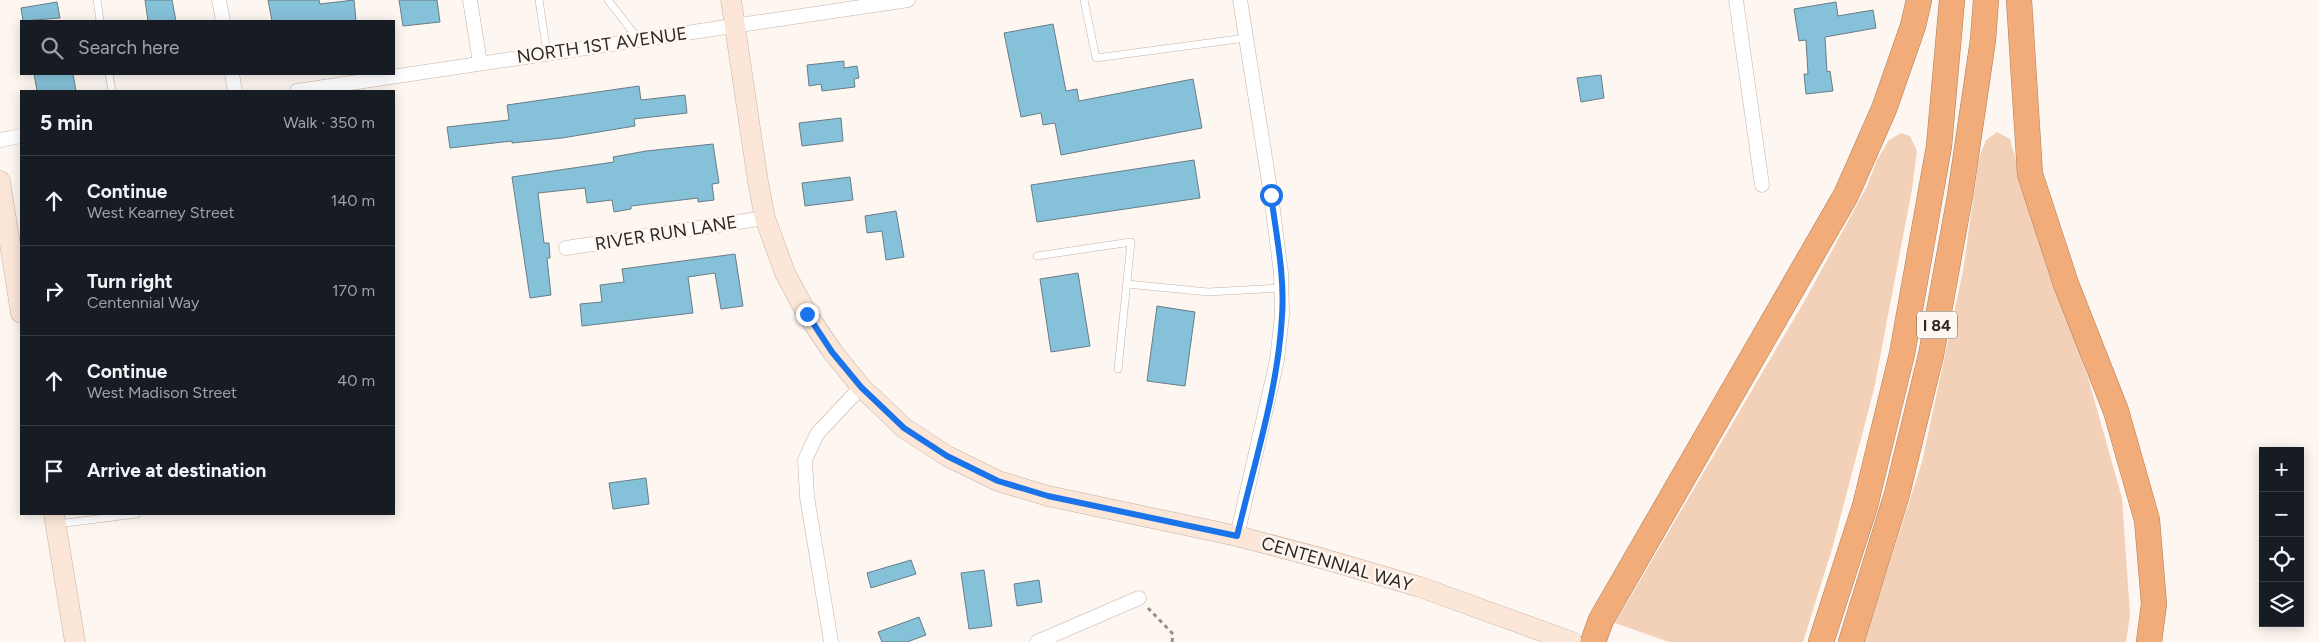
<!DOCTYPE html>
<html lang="en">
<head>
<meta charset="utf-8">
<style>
  body { margin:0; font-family:Figtree,sans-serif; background:#242831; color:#f1f3f6 }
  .controls { position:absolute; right:15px; bottom:15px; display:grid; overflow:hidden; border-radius:0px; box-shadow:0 2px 12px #0003 }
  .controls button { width:45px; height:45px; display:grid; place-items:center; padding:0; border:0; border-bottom:1px solid #363941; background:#171b24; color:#f1f3f6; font:25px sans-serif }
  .stop { position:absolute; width:15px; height:15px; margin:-11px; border:4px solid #1a73e8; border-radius:50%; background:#fff }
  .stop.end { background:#1a73e8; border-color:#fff; box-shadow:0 1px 5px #0008 }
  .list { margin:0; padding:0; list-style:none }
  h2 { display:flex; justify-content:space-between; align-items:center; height:65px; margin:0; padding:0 20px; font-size:21px }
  h2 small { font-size:16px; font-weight:400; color:#9ea1a6 }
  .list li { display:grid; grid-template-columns:32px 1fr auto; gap:15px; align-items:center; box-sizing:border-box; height:90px; padding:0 20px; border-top:1px solid #363941 }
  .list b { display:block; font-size:19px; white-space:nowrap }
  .list p { margin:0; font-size:16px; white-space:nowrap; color:#9ea1a6 }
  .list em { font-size:16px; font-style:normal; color:#9ea1a6 }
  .icon { flex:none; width:28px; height:28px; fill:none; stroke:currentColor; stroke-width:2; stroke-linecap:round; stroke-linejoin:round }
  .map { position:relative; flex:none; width:2319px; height:642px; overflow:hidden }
  .search { position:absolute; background:#171b24; box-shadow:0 2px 12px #0003; left:20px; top:20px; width:375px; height:55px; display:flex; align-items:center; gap:12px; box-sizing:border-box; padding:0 18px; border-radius:0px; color:#9ea1a6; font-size:19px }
  .panel { position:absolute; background:#171b24; box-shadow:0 2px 12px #0003; left:20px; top:90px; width:375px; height:425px; border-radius:0px }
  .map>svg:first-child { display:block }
  .green { fill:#f3d0b8 }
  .building { fill:#85c1d9; stroke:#6a7d86 }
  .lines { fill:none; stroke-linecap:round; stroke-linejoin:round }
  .lane-casing { stroke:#c4b2a6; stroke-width:8 }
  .street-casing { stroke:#c4b2a6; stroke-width:15 }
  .secondary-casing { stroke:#c4b2a6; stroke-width:21 }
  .highway-casing { stroke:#ad7e5b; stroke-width:26 }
  .path { stroke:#948e89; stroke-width:3; stroke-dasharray:4 4; stroke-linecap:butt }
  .lane { stroke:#fff; stroke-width:7 }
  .street { stroke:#fff; stroke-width:14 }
  .secondary { stroke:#fbe6d7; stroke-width:20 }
  .highway { stroke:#f1ac79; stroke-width:25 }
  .route { stroke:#1a73e8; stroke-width:6 }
  .labels { text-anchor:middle; stroke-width:5; stroke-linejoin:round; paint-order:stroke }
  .shield { fill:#fdf6f1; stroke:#6c6661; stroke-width:1 }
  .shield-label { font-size:16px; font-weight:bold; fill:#2e2823 }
  .street-label { font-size:18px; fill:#2e2823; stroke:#fdf6f1 }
</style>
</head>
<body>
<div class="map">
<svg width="2319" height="642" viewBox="0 0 2319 642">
  <rect width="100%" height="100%" fill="#fdf6f1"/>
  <g class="green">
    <polygon points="1997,132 2010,139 2025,192 2089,381 2122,498 2130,615 2126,642 1864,642 1922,462 1963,271 1979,158 1986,140"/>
    <polygon points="1901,133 1910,136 1917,151 1912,189 1874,389 1832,549 1803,642 1669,642 1615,623 1808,295 1867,186 1877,160 1889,140"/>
  </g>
  <g class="building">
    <polygon points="145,0 172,0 176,21 148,21"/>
    <polygon points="268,0 319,0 320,4 354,0 356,21 272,21"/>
    <polygon points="399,0 437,0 440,22 403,26"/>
    <polygon points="57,2 60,18 23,21 21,8"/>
    <polygon points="1836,2 1838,16 1873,10 1876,28 1825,37 1827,72 1830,71 1833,91 1806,94 1804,74 1808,74 1806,40 1799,41 1794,9"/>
    <polygon points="1053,24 1066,91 1077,89 1079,101 1193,79 1202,128 1061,155 1055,123 1043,125 1041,113 1021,117 1004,33"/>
    <polygon points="844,61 844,68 857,66 859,78 854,79 855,87 822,91 821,84 809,86 807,65"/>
    <polygon points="34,74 73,74 76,91 37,91"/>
    <polygon points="1601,75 1604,98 1581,102 1577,78"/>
    <polygon points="639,86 641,100 685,95 687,113 634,119 635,126 562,138 512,143 512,141 450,148 447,127 509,120 507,105"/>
    <polygon points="841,118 843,141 802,146 799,123"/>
    <polygon points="713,144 719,183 712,184 714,200 698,202 698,198 631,206 631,209 614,212 612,200 587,203 585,188 538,193 544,243 549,243 550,258 547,258 551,295 530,298 512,177 614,162 613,157 646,151"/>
    <polygon points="1194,160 1200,198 1037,222 1031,185"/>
    <polygon points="850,177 853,200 805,206 802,183"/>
    <polygon points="896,211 904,257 886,260 882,231 867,233 865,216"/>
    <polygon points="735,254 743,306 721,309 715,273 688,277 693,313 582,326 580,304 602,302 600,285 624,282 622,269"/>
    <polygon points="1078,273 1090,346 1051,352 1040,279"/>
    <polygon points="1157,306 1195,312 1185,386 1147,381"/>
    <polygon points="646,478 649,504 613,509 609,483"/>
    <polygon points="911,560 916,574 871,588 867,573"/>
    <polygon points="984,570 992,626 969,629 961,573"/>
    <polygon points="1039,580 1042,602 1017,606 1014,584"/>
    <polygon points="919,617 926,635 907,642 882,642 878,632"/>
  </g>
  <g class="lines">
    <g class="lane-casing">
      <g id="lane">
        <polyline points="97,0 100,21"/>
        <polyline points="539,0 547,53"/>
        <polyline points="608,0 639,40"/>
        <polyline points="1084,0 1096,58 1246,38"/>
        <polyline points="109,74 112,91"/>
        <polyline points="1037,256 1131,242 1118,369"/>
        <polyline points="1127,284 1208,292 1281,288"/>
        <polyline points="58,524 136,514"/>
      </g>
    </g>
    <g class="street-casing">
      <g id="street">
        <polyline points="219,0 223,21"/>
        <polyline points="470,0 480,63"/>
        <polyline points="1736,0 1762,185"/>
        <polyline points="232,74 235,91"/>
        <polyline points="297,91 908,0"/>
        <polyline points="0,140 21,136"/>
        <polyline points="566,248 765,218"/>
        <polyline points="1237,536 1277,360 1282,315 1281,273 1271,195 1240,0"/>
        <polyline points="831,642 807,497 805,460 817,434 861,387"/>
        <polyline points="1037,642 1139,598"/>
      </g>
    </g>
    <g class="secondary-casing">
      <g id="secondary">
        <polyline points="731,0 758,182 765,218 785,273 807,314 832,351 861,387 904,428 947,456 998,481 1048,496 1237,536 1324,559 1420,587 1572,642"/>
        <polyline points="0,181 21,313"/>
        <polyline points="54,514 75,642"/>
      </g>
    </g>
    <g class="highway-casing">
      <g id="highway">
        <polyline points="2019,0 2030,174 2066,284 2116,411 2147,520 2154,604 2149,642"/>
        <polyline points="1593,642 1601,620 1846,195 1884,109 1913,26 1919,0"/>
        <polyline points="1821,642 1865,506 1902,354 1939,146 1952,0"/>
        <polyline points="1851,642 1897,494 1931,355 1960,196 1983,40 1986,0"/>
      </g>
    </g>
    <polyline class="path" points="1148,608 1173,634 1172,642"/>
    <use href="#lane" class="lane"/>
    <use href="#street" class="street"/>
    <use href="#secondary" class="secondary"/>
    <use href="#highway" class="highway"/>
  </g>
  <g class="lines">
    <path class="route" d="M807,314L832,352L861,387L904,428L947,456L998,481L1048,496L1237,536C1254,464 1278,390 1282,316C1285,276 1276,234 1271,195"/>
  </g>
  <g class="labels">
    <rect class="shield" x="1917" y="311.5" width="40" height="27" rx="4"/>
    <g class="shield-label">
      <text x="1937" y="331">I 84</text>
    </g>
    <g class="street-label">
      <text transform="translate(602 45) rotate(-8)" y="6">NORTH 1ST AVENUE</text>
      <text transform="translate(666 233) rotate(-9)" y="6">RIVER RUN LANE</text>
      <text transform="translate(1337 564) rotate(16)" y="6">CENTENNIAL WAY</text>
    </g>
  </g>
</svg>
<div class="controls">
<button>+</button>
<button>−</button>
<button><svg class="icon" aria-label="locate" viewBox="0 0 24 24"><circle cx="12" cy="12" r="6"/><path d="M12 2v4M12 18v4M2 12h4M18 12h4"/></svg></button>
<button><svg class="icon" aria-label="layers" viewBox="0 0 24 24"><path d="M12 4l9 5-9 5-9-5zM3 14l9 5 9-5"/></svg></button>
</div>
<div class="stop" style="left:1271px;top:195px"></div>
<div class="stop end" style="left:807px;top:314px"></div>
<div class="search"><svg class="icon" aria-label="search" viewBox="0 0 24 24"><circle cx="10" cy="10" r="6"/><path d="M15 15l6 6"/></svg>Search here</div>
<section class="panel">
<h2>5 min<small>Walk · 350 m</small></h2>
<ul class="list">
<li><svg class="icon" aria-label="ahead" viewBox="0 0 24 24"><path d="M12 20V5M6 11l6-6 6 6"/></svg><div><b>Continue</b><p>West Kearney Street</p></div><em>140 m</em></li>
<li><svg class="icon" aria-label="right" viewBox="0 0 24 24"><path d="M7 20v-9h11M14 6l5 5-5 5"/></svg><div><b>Turn right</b><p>Centennial Way</p></div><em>170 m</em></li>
<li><svg class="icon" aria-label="ahead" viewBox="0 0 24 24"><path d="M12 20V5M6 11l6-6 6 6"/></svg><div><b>Continue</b><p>West Madison Street</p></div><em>40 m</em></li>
<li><svg class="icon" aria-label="arrive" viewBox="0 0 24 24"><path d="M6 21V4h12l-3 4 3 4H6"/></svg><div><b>Arrive at destination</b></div></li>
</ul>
</section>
</div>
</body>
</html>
